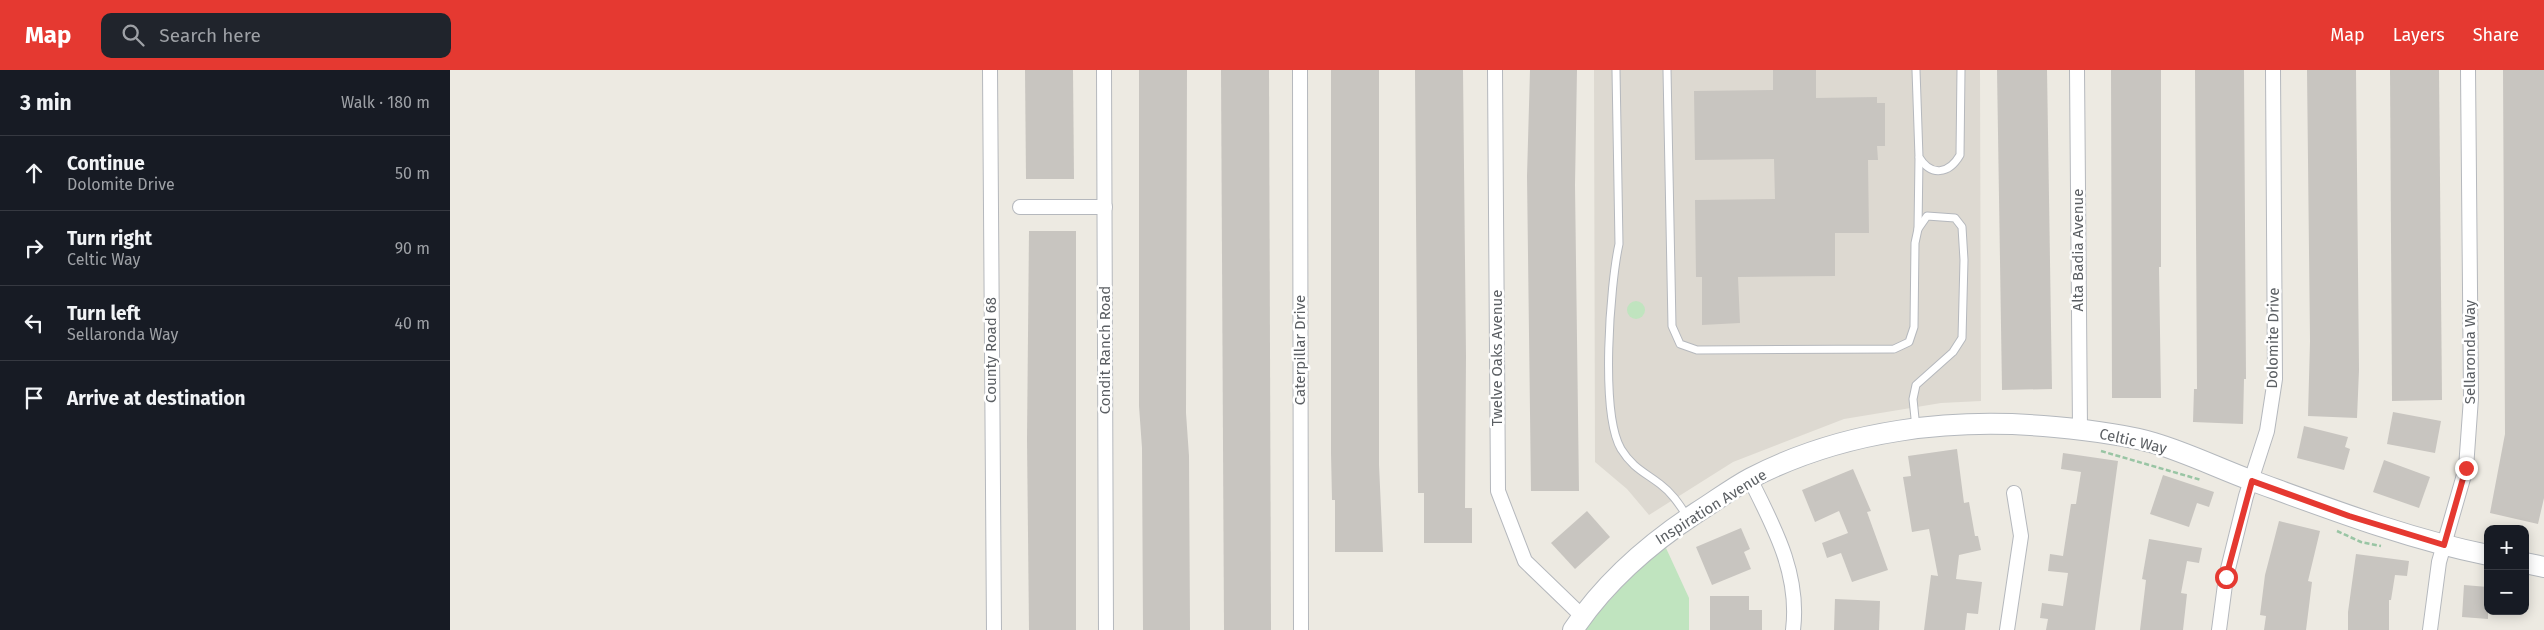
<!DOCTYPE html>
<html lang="en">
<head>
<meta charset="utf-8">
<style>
  body { margin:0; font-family:"Fira Sans",sans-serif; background:#20242c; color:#f1f3f6 }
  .controls { position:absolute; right:15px; bottom:15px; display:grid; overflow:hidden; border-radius:10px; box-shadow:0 2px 12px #0003 }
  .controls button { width:45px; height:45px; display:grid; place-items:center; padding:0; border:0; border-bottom:1px solid #363941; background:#171b24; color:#f1f3f6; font:25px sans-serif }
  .stop { position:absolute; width:15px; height:15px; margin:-11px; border:4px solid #e53931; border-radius:50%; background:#fff }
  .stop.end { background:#e53931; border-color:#fff; box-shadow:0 1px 5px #0008 }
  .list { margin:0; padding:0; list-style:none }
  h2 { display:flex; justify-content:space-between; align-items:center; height:65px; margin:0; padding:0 20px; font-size:21px }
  h2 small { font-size:16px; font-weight:400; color:#9ea1a6 }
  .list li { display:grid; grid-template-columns:32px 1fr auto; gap:15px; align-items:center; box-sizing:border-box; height:75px; padding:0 20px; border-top:1px solid #363941 }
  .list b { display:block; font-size:19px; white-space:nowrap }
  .list p { margin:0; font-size:16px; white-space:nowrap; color:#9ea1a6 }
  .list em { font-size:16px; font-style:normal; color:#9ea1a6 }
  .icon { flex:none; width:28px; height:28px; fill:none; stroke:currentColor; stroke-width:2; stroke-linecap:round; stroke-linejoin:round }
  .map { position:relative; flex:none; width:2094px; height:560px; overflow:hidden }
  header { display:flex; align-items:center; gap:30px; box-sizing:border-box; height:70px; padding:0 25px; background:#e53931; color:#fff }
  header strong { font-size:24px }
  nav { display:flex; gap:28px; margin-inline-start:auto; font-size:18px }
  .search { width:350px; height:45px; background:#20242c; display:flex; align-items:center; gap:12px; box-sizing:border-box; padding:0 18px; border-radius:10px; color:#9ea1a6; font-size:19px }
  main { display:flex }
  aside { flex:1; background:#171b24 }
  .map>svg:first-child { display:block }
  .education { fill:#ddd9d1 }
  .green { fill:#c0e4bf }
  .building { fill:#c8c5c0 }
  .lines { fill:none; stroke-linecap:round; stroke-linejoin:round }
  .lane-casing { stroke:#b5b8bd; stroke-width:9 }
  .street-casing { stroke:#b5b8bd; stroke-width:16 }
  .secondary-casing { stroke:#b4b8bd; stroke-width:22 }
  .path { stroke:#99c5a4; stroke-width:2.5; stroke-dasharray:5 2.5; stroke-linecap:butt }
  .lane { stroke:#fff; stroke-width:7 }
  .street { stroke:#fff; stroke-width:14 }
  .secondary { stroke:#fff; stroke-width:20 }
  .route { stroke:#e53931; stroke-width:6 }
  .labels { text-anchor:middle; stroke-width:5; stroke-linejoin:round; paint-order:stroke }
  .street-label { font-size:15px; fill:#5b5f63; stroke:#fff }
</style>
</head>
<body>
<header>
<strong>Map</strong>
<div class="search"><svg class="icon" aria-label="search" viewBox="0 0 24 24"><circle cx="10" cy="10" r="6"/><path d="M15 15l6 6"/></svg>Search here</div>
<nav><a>Map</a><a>Layers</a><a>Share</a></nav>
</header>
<main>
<aside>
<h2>3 min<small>Walk · 180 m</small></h2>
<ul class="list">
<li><svg class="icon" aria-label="ahead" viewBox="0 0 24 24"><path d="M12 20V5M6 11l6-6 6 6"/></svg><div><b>Continue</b><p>Dolomite Drive</p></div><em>50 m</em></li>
<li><svg class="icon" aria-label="right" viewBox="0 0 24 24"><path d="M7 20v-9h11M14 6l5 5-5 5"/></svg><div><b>Turn right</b><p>Celtic Way</p></div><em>90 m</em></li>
<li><svg class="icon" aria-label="left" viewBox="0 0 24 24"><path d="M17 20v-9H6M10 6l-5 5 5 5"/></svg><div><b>Turn left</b><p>Sellaronda Way</p></div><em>40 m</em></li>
<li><svg class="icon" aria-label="arrive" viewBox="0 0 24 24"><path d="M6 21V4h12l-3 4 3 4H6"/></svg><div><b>Arrive at destination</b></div></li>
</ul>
</aside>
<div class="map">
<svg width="2094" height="560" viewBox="0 0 2094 560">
  <rect width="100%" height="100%" fill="#edeae2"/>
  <polygon class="education" points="1144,0 1530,0 1531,331 1491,333 1394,349 1283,392 1199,445 1177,419 1145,392"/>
  <g class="green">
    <circle cx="1186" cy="240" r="9"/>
    <polygon points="1216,478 1239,528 1239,560 1133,560 1198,488"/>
  </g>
  <g class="building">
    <polygon points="575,0 623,0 624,109 576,109"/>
    <polygon points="689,0 737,0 736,343 739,386 740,560 693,560 692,378 689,336"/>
    <polygon points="771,0 819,0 821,560 774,560"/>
    <polygon points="881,0 929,0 929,395 933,482 885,482 885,430 882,430 881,383"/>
    <polygon points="965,0 1013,0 1016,286 1015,438 1022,438 1022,473 974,473 974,423 968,423"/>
    <polygon points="1080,0 1127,0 1125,115 1129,421 1081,421 1077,106"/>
    <polygon points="1323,0 1366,0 1366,28 1427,27 1427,33 1435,33 1435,76 1427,76 1428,90 1418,90 1419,163 1385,163 1385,206 1288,207 1290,253 1252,255 1252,207 1246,207 1245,130 1325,129 1324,89 1245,90 1244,21 1323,20"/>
    <polygon points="1547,0 1597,0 1602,319 1552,320"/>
    <polygon points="1661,0 1711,0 1711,197 1709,197 1711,328 1662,328"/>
    <polygon points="1745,0 1794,0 1796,309 1794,309 1793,354 1743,352 1744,319 1747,319"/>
    <polygon points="1857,0 1906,0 1909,300 1907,348 1858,346 1860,271"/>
    <polygon points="1940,0 1989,0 1992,330 1942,331"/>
    <polygon points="2053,0 2094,0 2094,428 2088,454 2040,443 2055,364"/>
    <polygon points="579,161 626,161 626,560 579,560 577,369"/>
    <polygon points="1943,342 1991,351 1985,383 1937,374"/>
    <polygon points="1854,356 1898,367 1895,377 1900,379 1894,400 1847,388"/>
    <polygon points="1507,379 1514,433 1519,432 1525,466 1528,466 1531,480 1509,485 1506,509 1532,512 1528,544 1517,543 1515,560 1474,560 1481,505 1488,506 1479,459 1462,462 1453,407 1461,406 1458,386"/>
    <polygon points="1613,383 1668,391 1645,560 1596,560 1598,549 1590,548 1592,533 1613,536 1618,503 1598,501 1600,484 1613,486 1621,434 1626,434 1631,402 1611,399"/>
    <polygon points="1934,390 1980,407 1969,438 1923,422"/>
    <polygon points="1403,399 1421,441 1417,442 1438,500 1402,512 1391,483 1377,488 1372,473 1398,463 1389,441 1365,452 1352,420"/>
    <polygon points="1713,405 1764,422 1759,437 1747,433 1739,457 1700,444"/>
    <polygon points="1137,441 1160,467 1125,499 1101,473"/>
    <polygon points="1829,451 1870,461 1858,511 1862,512 1856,560 1814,560 1816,546 1810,545 1815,505"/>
    <polygon points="1291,458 1300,479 1294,482 1301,499 1262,515 1246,477"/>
    <polygon points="1699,469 1752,478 1749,493 1737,491 1731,523 1737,524 1733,560 1690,560 1696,510 1692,509"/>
    <polygon points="1906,484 1959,491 1957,506 1945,505 1941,530 1939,530 1939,560 1898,560 1898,542"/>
    <polygon points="2014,515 2038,517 2038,549 2012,547"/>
    <polygon points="1260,526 1299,526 1299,540 1312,540 1312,560 1260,560"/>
    <polygon points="1385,529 1430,531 1429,560 1384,560"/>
  </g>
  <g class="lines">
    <g class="lane-casing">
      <g id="lane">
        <path d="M1166,0L1169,174C1160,215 1150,343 1171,379C1182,397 1194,402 1210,414C1222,423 1229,434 1237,446"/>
        <polyline points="1217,0 1222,256 1230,274 1247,280 1444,279 1459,272 1464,257 1465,173 1468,159 1477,146 1505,148 1512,157 1514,190 1512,268 1503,282 1466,315 1463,329 1466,358"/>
        <path d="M1466,0L1469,87C1481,107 1499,104 1510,85L1511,0"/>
        <polyline points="1468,159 1469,88"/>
      </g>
    </g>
    <g class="street-casing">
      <g id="street">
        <polyline points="540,0 544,560"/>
        <polyline points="654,0 656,560"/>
        <polyline points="850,0 851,560"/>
        <polyline points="1045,0 1048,421 1075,491 1132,546"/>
        <polyline points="1627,0 1630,359"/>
        <polyline points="570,137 655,137"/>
        <path d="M1300,409C1324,457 1350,504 1343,560"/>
        <polyline points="1557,560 1571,466 1564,423"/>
        <polyline points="1769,560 1776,507 1796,426 1817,361 1825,309 1823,0"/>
        <polyline points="1980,560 1989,492 2016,398 2021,328 2018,0"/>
      </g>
    </g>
    <g class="secondary-casing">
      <g id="secondary">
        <polyline points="2075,493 2094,497"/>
        <path d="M1123,560C1155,512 1199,474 1246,443C1264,432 1282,418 1301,408C1394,360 1502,347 1605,357C1637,360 1673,364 1704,373C1738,383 1770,399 1803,411C1880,439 1958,469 2038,485"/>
      </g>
    </g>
    <g class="path">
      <polyline points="1651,381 1751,410"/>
      <polyline points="1887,461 1911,472 1931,476"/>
    </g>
    <use href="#lane" class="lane"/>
    <use href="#street" class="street"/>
    <use href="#secondary" class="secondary"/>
  </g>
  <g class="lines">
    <polyline class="route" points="1776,507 1802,411 1899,446 1994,475 2016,398"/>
  </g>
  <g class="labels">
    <g class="street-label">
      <text transform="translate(1628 180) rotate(-90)" y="5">Alta Badia Avenue</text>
      <text transform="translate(1823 268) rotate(-89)" y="5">Dolomite Drive</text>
      <text transform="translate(541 280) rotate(-90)" y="5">County Road 68</text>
      <text transform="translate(655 280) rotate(-90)" y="5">Condit Ranch Road</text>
      <text transform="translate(850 280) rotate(-90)" y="5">Caterpillar Drive</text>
      <text transform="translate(2020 282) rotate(-90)" y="5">Sellaronda Way</text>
      <text transform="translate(1047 288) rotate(-90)" y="5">Twelve Oaks Avenue</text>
      <text transform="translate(1683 371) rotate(13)" y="5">Celtic Way</text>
      <text transform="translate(1261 437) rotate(-32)" y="5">Inspiration Avenue</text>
    </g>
  </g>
</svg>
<div class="controls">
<button>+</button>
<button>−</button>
</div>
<div class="stop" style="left:1776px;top:507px"></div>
<div class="stop end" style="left:2016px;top:398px"></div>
</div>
</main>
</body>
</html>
